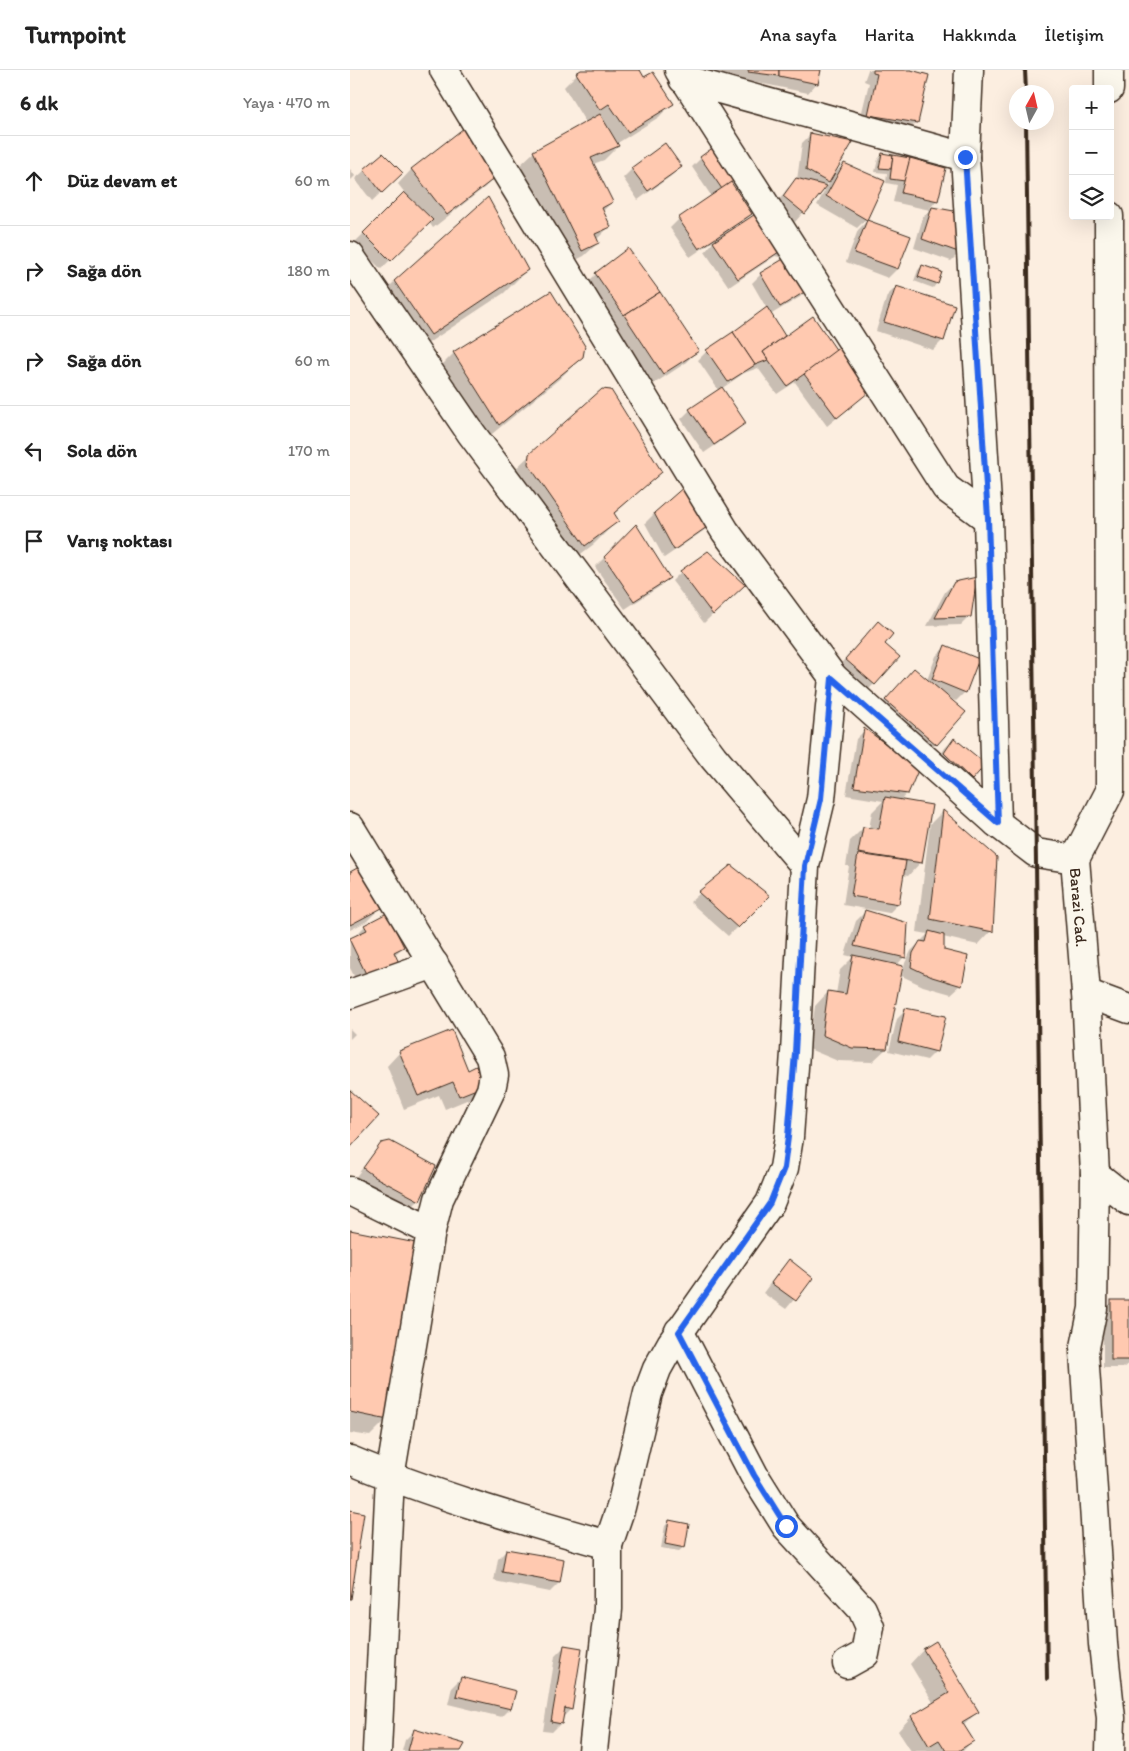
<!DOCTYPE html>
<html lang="tr">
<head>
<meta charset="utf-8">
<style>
  body { margin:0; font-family:Itim,sans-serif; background:#f2f2f2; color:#222 }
  .controls { position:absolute; right:15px; top:15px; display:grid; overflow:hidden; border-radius:5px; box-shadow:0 5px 20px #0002 }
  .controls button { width:45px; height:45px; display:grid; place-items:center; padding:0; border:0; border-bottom:1px solid #e0e0e0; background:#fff; color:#222; font:25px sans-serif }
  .compass { position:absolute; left:659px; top:15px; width:45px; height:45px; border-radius:50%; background:#fff; box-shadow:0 5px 20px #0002; rotate:8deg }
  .stop { position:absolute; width:15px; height:15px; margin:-11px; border:4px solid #2563eb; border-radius:50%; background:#fff }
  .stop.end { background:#2563eb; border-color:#fff; box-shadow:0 1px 5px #0008 }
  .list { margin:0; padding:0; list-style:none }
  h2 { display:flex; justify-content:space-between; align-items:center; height:65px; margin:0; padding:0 20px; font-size:21px }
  h2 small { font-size:16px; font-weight:400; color:#767676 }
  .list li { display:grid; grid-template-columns:32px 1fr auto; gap:15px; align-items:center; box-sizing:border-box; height:90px; padding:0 20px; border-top:1px solid #e0e0e0 }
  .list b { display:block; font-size:19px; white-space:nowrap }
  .list em { font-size:16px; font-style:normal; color:#767676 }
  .icon { flex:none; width:28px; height:28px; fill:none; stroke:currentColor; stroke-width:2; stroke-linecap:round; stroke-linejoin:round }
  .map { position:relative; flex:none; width:779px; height:1681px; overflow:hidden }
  header { display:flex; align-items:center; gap:30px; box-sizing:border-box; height:70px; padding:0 25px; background:#fff; border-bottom:1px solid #e0e0e0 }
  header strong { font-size:24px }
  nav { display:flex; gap:28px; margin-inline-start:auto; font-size:18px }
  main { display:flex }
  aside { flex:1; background:#fff }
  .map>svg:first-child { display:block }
  .shadow { fill:#0003 }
  .building { fill:#ffc9b0; stroke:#3b2a1e }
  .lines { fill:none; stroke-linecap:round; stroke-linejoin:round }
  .minor-casing { stroke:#3b2a1e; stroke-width:31 }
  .minor { stroke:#fbf7ec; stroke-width:28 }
  .rail { stroke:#3b2a1e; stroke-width:4 }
  .route { stroke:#2563eb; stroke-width:6 }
  .labels { text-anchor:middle; stroke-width:4.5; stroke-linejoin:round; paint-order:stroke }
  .street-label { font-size:16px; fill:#3b2a1e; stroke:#fbf7ec }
</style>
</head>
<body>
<header>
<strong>Turnpoint</strong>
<nav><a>Ana sayfa</a><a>Harita</a><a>Hakkında</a><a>İletişim</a></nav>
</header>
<main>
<aside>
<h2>6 dk<small>Yaya · 470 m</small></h2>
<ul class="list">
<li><svg class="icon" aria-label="ahead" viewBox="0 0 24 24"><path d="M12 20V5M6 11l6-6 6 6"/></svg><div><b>Düz devam et</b></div><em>60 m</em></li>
<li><svg class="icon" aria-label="right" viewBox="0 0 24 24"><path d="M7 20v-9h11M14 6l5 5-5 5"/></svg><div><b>Sağa dön</b></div><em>180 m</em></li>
<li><svg class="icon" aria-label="right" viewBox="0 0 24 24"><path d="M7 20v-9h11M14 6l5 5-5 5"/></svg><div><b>Sağa dön</b></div><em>60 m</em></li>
<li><svg class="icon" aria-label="left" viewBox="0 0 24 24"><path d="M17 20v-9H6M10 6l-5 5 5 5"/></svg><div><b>Sola dön</b></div><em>170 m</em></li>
<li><svg class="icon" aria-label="arrive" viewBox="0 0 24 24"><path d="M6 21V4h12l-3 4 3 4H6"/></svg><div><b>Varış noktası</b></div></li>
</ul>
</aside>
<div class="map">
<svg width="779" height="1681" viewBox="0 0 779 1681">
  <rect width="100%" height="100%" fill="#fceee0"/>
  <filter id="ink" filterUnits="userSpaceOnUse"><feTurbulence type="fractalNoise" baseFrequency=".02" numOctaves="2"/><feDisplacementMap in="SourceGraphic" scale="10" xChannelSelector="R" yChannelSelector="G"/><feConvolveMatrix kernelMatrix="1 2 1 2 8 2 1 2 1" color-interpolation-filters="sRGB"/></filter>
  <g filter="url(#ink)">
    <g class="shadow">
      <polygon points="231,0 289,0 293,8 322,33 309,47 266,74 268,76 254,90 243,94 262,132 252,142 259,157 246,170 248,173 234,186 218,194 170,95 184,82 236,53 214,17"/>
      <polygon points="343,0 470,0 467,13 458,23 419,15 346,3"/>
      <polygon points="518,0 557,0 567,52 557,61 509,54 519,13 514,11"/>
      <polygon points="114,60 148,104 135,117 83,158 79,152 31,199 4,173 55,123 48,114 61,100"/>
      <polygon points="461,64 484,104 494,94 516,149 507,158 467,135 480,111 445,152 425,136 437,119 447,110 452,73"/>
      <polygon points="315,75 330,97 321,106 288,130 273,108 282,99"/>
      <polygon points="368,76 388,106 381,114 401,144 391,154 437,178 429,187 425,186 379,217 355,182 365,170 340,187 320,158 329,149 362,127 342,97 351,88"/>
      <polygon points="33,84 42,112 22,131 5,109"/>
      <polygon points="532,85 560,89 587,130 580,138 614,144 610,182 601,191 564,178 573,147 580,140 543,132 547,115 536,113 537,103 525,102 528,89"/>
      <polygon points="0,99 5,106 0,111"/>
      <polygon points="137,129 177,200 154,223 57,287 21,235 44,212"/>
      <polygon points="517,151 559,167 547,199 538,208 496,192 508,160"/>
      <polygon points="440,186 459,218 450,227 420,245 435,268 487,283 523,318 477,356 445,312 427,324 408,298 394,303 371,319 394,353 385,362 354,383 331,349 340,340 369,321 348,290 357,281 417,239 402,213 411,204"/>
      <polygon points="572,196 587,213 583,218 564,211 568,200"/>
      <polygon points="246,204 347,281 334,294 299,317 262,260 266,255 237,213"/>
      <polygon points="546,217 604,236 592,271 583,280 526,261 537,226"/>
      <polygon points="104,283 232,287 208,310 126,377 81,306"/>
      <polygon points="180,385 310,402 263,445 267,451 244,474 212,498 156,408"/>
      <polygon points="305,443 365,450 356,459 314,488 295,453"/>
      <polygon points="286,456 318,508 309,517 275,539 245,497"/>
      <polygon points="358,482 393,515 354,553 322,511 331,502"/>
      <polygon points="604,513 620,546 611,555 577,556 595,522"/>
      <polygon points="519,561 533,574 524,614 515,623 487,598"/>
      <polygon points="595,577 615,622 606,631 598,628 614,642 573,688 522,644 564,599 577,610 586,586"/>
      <polygon points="515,660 557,723 550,731 571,792 558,806 553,805 548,834 539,843 493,835 499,796 496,796 500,771 513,758 519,759 522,742 533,731 496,725 506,669"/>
      <polygon points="604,669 634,694 612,719 586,692 595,678"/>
      <polygon points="593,741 641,861 628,875 593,867 592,881 611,915 601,924 573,916 552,906 555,893 561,881 578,864 567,862 580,754"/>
      <polygon points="381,796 418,826 378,866 340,832"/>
      <polygon points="0,804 30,838 17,851 0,860"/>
      <polygon points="515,842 554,887 546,896 536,979 522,992 488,991 459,979 465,936 478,922 486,924 490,900 503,887 495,885 506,851"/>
      <polygon points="15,856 53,877 10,918 0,898 0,870 7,866 6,865"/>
      <polygon points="556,940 586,981 577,990 539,981 547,949"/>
      <polygon points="0,959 5,964 0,969"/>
      <polygon points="50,982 118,1001 133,1016 119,1029 95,1039 89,1025 54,1039 37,996"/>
      <polygon points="32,1074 69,1130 60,1139 16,1116 5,1108 23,1084"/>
      <polygon points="0,1162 37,1349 20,1366 0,1363"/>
      <polygon points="439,1191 462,1208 436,1239 413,1223 430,1200"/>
      <polygon points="762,1232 779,1232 779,1293 773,1298 753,1298 753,1241"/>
      <polygon points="319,1452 334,1477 329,1481 311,1478 315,1456"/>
      <polygon points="157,1480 209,1513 200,1522 144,1511 148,1489"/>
      <polygon points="585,1573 627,1642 613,1656 622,1671 613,1681 561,1681 548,1661 561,1647 584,1634 560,1594 573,1580"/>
      <polygon points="214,1577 221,1639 212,1648 211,1653 202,1662 193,1661 205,1586"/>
      <polygon points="111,1608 160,1638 151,1647 98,1634 102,1617"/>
      <polygon points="64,1661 110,1681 52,1681 55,1670"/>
    </g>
    <g class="building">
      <polygon points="231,0 290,0 294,7 303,2 324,34 278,62 259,34 250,40 226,3"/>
      <polygon points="398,0 429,0 429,6 398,2"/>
      <polygon points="429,0 471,0 468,14 429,6"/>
      <polygon points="523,0 561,0 579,5 568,53 518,45 527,4 523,3"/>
      <polygon points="250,44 269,76 241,88 263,132 252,138 261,157 245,164 249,173 232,181 183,81"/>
      <polygon points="114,58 150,104 97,145 61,99"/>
      <polygon points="460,63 503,72 479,113 456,100"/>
      <polygon points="315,73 332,97 298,121 281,98"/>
      <polygon points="368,74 390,106 372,119 350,87"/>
      <polygon points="33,83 53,103 32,123 14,99"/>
      <polygon points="532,83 543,85 541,99 529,98"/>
      <polygon points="543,85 560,88 555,111 540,109"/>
      <polygon points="560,88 596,98 588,131 551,123"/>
      <polygon points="494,93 535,111 517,150 476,126"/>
      <polygon points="446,108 477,116 455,144 433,126"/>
      <polygon points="381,112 402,144 349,179 328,148"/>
      <polygon points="54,122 83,150 41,191 13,163"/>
      <polygon points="138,127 178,200 81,265 44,211"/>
      <polygon points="582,137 615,143 611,183 572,169"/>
      <polygon points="413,139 435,178 388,209 363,172"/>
      <polygon points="517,150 561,166 548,199 504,183"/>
      <polygon points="278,178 310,222 274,245 245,203"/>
      <polygon points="440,185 461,218 430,237 410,203"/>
      <polygon points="572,195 592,202 588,214 568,207"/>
      <polygon points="546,216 605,235 594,271 534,252"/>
      <polygon points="201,221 235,276 233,287 149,355 103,282"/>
      <polygon points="310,222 349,281 313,304 274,245"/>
      <polygon points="417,237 435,266 413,282 418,290 405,295 383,262"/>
      <polygon points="463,246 487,281 437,316 413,282"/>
      <polygon points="383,262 405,295 378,312 356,280"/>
      <polygon points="494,274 524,318 487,348 454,304"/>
      <polygon points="372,317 396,353 364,375 339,339"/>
      <polygon points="252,319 261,320 312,402 264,443 269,451 235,476 178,394 179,384"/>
      <polygon points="343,409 367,450 324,480 304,443"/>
      <polygon points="286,454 320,508 284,531 254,487"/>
      <polygon points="358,481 395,515 363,545 330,501"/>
      <polygon points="627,507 621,547 585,548 604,512"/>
      <polygon points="528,551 543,564 535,574 550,587 525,615 495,589"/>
      <polygon points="595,575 629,589 616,623 582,609"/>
      <polygon points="564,598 616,642 587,675 535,630"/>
      <polygon points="514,658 569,698 558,724 504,717"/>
      <polygon points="604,668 636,694 622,710 594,683"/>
      <polygon points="535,727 582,735 572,793 508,783 513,757 529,759"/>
      <polygon points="593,740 647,787 643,862 580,849"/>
      <polygon points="508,784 556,791 549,834 501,826"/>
      <polygon points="381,795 420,826 388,858 348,822"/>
      <polygon points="9,797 32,838 0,855 0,802"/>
      <polygon points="515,840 558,853 556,888 504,876"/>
      <polygon points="37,843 54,877 44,882 50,895 19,910 0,871 0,868 17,860 14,855"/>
      <polygon points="579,861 594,865 594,880 618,886 612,916 582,907 561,897 563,883 570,871 576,872"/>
      <polygon points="503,885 553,896 537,979 502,978 472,965 478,921 496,924"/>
      <polygon points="555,938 596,946 587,982 548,972"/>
      <polygon points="102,960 118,1000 126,996 134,1016 109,1026 103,1012 68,1026 49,981"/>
      <polygon points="0,1020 29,1046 0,1078"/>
      <polygon points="40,1071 86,1096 70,1131 25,1107 13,1098 31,1073"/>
      <polygon points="0,1160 71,1174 38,1350 0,1342"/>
      <polygon points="439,1189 463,1208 446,1231 421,1213"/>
      <rect x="761" y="1230" width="18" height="60"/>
      <polygon points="0,1440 14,1443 1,1529 0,1529"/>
      <polygon points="319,1450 339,1454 335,1478 315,1474"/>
      <polygon points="156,1479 214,1489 210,1513 152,1502"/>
      <polygon points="586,1571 629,1642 612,1652 624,1671 608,1681 596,1681 589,1670 579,1676 561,1646 599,1623 573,1579"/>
      <polygon points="214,1575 232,1578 222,1640 215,1638 212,1654 201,1652"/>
      <polygon points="111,1607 166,1621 161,1639 106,1626"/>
      <polygon points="64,1659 115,1674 111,1681 58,1681"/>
    </g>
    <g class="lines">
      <g class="minor-casing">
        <g id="minor">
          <polyline points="94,0 375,461 483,607 647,753 686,783 725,789"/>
          <polyline points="329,0 596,418 638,449"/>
          <polyline points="619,0 615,87 638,449 647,753"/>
          <polyline points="759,0 759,19"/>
          <polyline points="333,9 615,87"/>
          <path id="s1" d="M759,146L760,721L725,789L736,923L745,1104L779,1131"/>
          <polyline points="0,186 121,363 363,687 455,796"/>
          <polyline points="0,757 140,987 144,1005 141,1020 89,1129 81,1161 40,1407 27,1681"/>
          <polyline points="736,923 779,939"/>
          <polyline points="0,924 84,894"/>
          <polyline points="745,1104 743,1238 734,1282 753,1574 761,1648 760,1681"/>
          <polyline points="0,1121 81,1161"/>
          <polyline points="329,1261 404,1405 436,1456 512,1539 520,1557 515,1584 497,1594"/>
          <path d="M0,1390C83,1425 171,1450 258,1475"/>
          <polyline points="243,1681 258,1539 258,1475 271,1437 298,1323 307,1299 321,1274 420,1133 434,1098 439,1067 445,983 455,796 471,729 483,607"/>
        </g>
      </g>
      <use href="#minor" class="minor"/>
      <g class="rail">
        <polyline points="675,0 676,22"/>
        <polyline points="676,52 697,1609"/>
      </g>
    </g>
  </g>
  <g class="lines" filter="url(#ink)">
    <polyline class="route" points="436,1456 404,1405 329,1262 420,1133 434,1098 438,1067 445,983 455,796 471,729 482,608 648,753 638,448 615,87"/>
  </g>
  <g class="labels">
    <g class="street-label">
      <text dy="6" stroke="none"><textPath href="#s1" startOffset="700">Barazi Cad.</textPath></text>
    </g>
  </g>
</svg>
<div class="controls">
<button>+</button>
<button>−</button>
<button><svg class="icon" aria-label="layers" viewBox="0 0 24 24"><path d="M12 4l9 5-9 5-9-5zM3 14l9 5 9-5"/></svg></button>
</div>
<svg class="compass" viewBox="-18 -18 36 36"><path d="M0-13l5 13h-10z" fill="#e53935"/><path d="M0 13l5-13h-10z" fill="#767676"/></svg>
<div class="stop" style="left:436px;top:1456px"></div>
<div class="stop end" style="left:615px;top:87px"></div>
</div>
</main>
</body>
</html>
